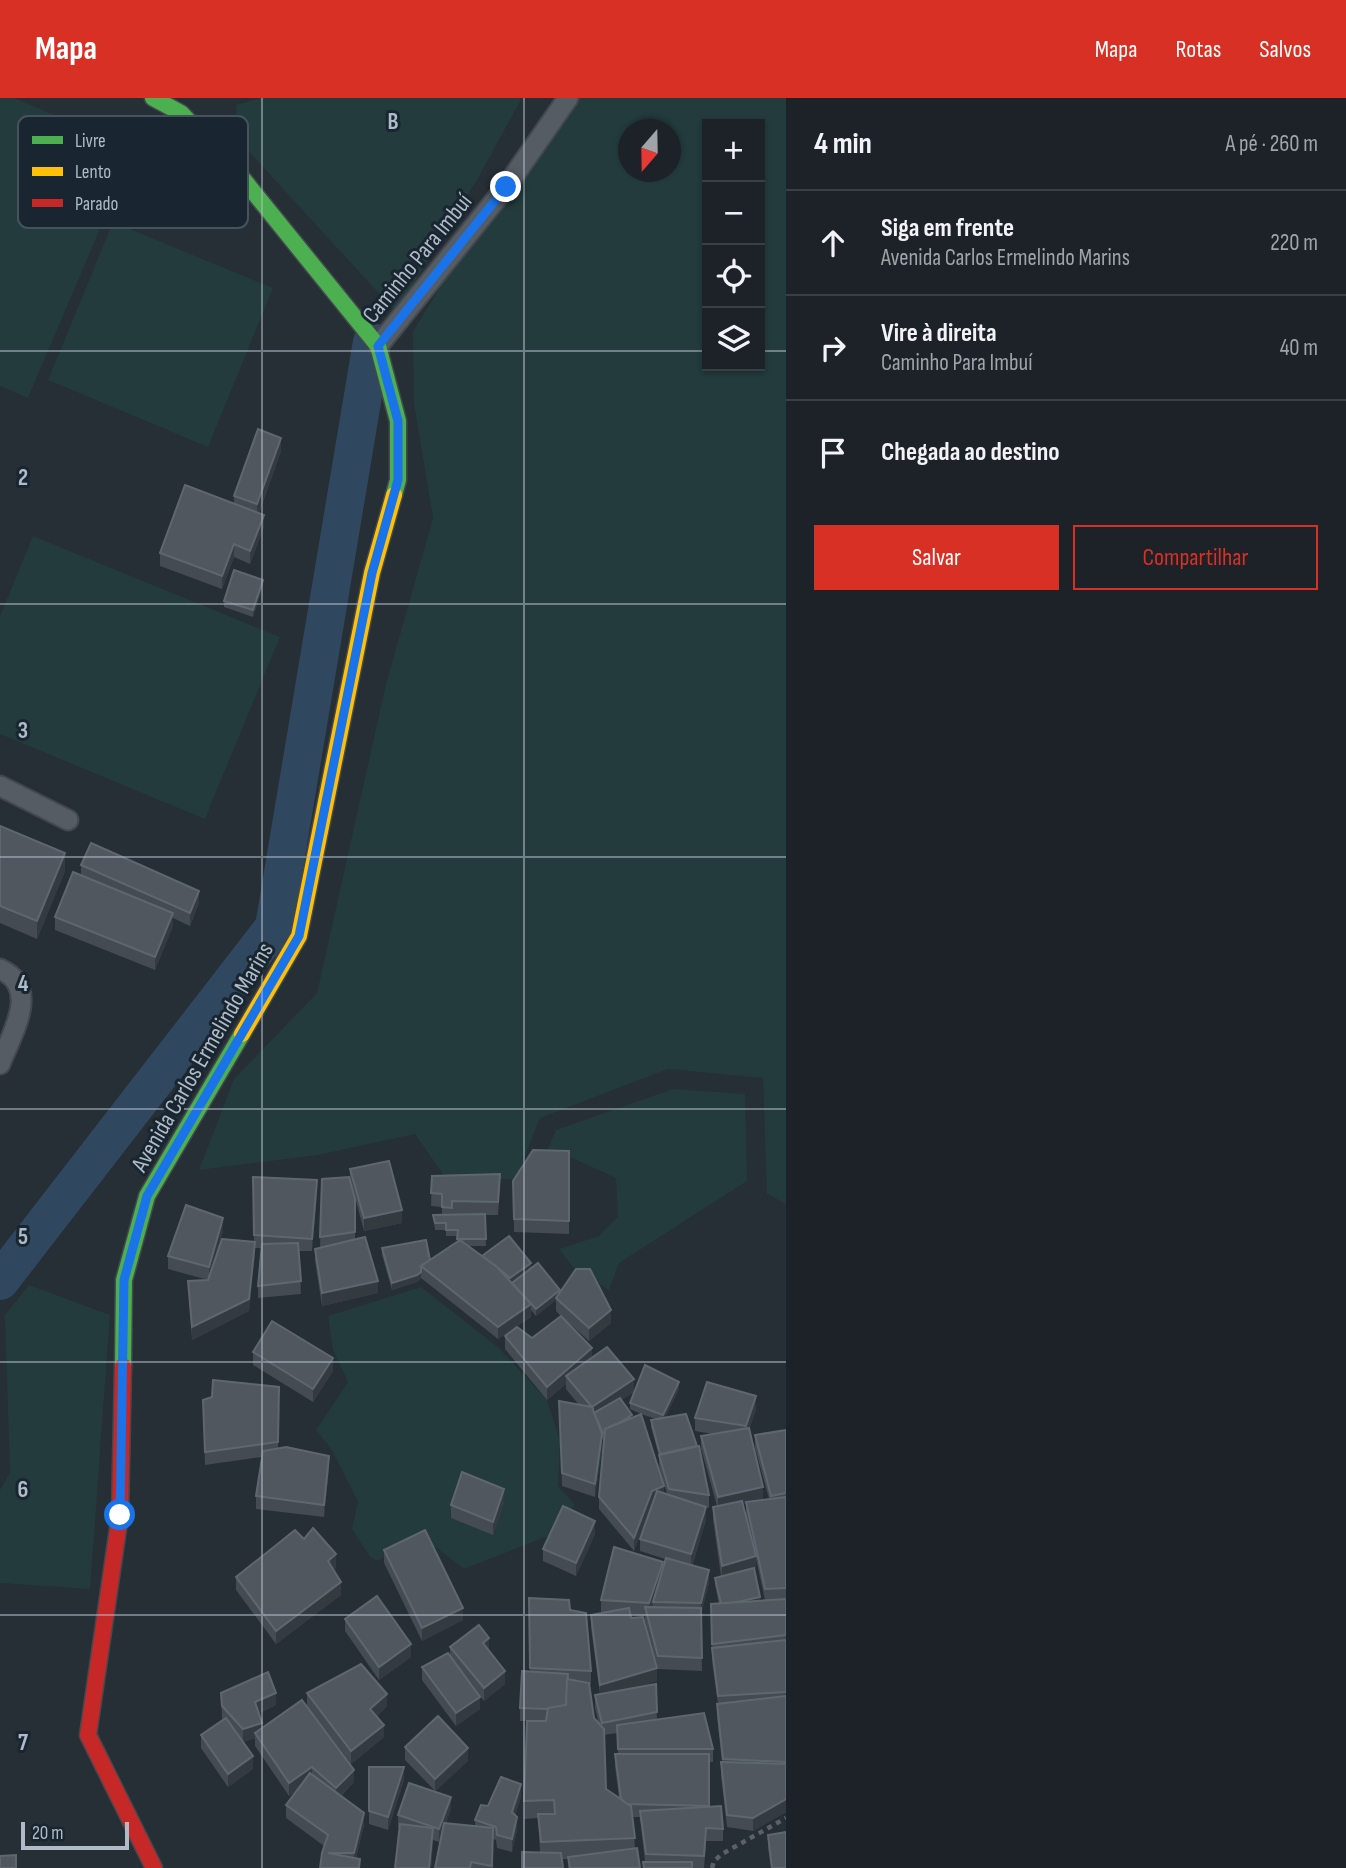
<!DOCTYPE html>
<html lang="pt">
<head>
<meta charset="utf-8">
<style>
  body { margin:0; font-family:"Sofia Sans Condensed",sans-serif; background:#292f34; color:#f1f3f6 }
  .controls { position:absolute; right:21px; top:21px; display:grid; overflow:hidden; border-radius:0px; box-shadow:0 2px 5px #0004 }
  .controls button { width:63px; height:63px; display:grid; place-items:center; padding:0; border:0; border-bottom:2px solid #3a3f45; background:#1c2228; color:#f1f3f6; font:35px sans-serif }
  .compass { position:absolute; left:618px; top:21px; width:63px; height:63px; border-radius:50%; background:#1c2228; box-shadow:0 2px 5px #0004; rotate:200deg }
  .scale { position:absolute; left:21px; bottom:18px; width:108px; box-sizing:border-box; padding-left:7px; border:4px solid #afbbc8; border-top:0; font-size:19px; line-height:24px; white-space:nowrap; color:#afbbc8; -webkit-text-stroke:5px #192631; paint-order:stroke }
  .stop { position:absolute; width:21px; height:21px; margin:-16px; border:5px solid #1a73e8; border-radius:50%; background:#fff }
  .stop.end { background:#1a73e8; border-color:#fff; box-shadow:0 2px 7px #0008 }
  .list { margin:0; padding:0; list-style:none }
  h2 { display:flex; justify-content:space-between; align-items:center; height:91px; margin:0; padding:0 28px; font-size:30px }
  h2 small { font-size:23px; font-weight:400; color:#a0a4a8 }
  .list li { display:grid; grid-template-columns:46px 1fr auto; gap:21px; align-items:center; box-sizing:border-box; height:105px; padding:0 28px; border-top:2px solid #3a3f45 }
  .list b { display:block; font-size:26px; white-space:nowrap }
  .list p { margin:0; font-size:23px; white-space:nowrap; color:#a0a4a8 }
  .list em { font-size:23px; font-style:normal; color:#a0a4a8 }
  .actions { display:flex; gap:14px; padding:21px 28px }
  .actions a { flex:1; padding:16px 0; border:2px solid #d93025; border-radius:0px; text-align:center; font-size:24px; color:#d93025 }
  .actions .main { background:#d93025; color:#fff }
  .icon { flex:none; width:38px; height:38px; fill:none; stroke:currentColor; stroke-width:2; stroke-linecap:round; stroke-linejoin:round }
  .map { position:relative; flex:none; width:786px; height:1770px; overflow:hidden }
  header { display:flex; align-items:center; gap:42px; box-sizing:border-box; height:98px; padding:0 35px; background:#d93025; color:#fff }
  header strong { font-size:33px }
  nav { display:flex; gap:38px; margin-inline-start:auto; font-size:24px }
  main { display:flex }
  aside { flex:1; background:#1c2228 }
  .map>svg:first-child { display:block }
  .green { fill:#233b3c; fill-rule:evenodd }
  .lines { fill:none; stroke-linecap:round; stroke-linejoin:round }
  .canal { stroke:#30485f; stroke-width:38 }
  .lane-casing { stroke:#43484e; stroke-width:23 }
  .fast-casing { stroke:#43484e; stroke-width:19 }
  .slow-casing { stroke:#43484e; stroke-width:19 }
  .jam-casing { stroke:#43484e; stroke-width:19 }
  .path { stroke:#5a6167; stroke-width:4.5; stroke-dasharray:5 5; stroke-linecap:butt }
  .lane { stroke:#565c64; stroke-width:19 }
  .fast { stroke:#4caf50; stroke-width:16 }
  .slow { stroke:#ffc107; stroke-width:16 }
  .jam { stroke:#c62828; stroke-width:16 }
  .wall { fill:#444b52; fill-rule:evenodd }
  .shaded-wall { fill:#333b41 }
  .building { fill:#50575f; stroke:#5e676f; stroke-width:2 }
  .route { stroke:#1a73e8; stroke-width:9 }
  .grid { fill:none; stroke:#afbbc8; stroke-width:2; stroke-opacity:0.55 }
  .labels { text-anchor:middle; stroke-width:6; stroke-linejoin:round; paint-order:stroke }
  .street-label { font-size:24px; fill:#afbbc8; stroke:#192631 }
  .key { fill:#192631; stroke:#46535e; stroke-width:2 }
  .key-label { font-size:19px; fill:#afbbc8 }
  .grid-label { font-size:23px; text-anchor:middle; font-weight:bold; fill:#afbbc8; stroke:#192631; stroke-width:6; stroke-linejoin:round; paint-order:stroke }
</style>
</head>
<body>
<header>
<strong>Mapa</strong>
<nav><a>Mapa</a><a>Rotas</a><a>Salvos</a></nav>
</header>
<main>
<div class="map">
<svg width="786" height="1770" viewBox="0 0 786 1770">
  <rect width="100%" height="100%" fill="#262e36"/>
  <g class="green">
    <polygon points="0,0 14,0 134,51 28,300 0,288"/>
    <polygon points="261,0 522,0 477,82 396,214 239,43 236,7"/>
    <path d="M558,0H786V1106L767,1096L763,980L668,971L540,1020L516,1081L447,1082L415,1036L318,1057L199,1072L234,981L317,895L386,586L433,420L414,306L413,233ZM707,26H760V268H707ZM628,32H670V74H628Z"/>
    <polygon points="113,124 273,190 208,349 48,282"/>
    <polygon points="33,438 280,539 205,721 0,636 0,518"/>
    <polygon points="673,991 745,996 747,1083 619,1165 609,1192 572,1168 559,1151 599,1138 618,1119 616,1080 563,1056 544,1059 556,1032"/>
    <polygon points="29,1187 110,1217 90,1491 0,1485 0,1392 10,1375 5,1217"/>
    <polygon points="421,1189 499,1250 547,1302 560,1343 558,1388 575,1407 548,1438 464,1471 438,1451 420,1440 377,1463 370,1459 352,1431 358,1404 332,1352 316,1332 348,1284 333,1252 328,1218"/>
  </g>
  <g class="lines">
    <polyline class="canal" points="0,1183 274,829 372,244"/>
    <g class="lane-casing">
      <g id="lane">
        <polyline points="378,248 506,89 568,0"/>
        <polyline points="0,688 68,722"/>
        <path d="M0,871C41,890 12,935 0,966"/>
      </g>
    </g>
    <g class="fast-casing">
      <g id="fast">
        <polyline points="153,0 181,15 243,81 378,248 398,323 398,382 394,397"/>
        <polyline points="123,1268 124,1182 147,1098 242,936"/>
      </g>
    </g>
    <g class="slow-casing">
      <polyline id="slow" points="242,936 299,838 372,475 394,397"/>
    </g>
    <g class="jam-casing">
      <polyline id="jam" points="123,1268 120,1417 88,1637 154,1770"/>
    </g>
    <polyline class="path" points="712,1770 714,1763 722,1756 786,1720"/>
    <use href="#lane" class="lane"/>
    <use href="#fast" class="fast"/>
    <use href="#slow" class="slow"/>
    <use href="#jam" class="jam"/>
  </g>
  <g class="wall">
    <polygon points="281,353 259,415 264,429 250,466 234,459 222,491 160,468 160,455 234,405 234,398"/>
    <polygon points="263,489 253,519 224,509 224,503"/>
    <polygon points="0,728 65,773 37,841 0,825"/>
    <polygon points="81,767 199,805 190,828 173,820 173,828 155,872 55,832 55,819 81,777"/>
    <polygon points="569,1053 569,1136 514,1134 513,1083"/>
    <polygon points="350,1071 402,1125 364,1133 353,1092 355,1101 355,1141 378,1195 322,1208 315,1163 315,1151 320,1150 322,1081 350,1083"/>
    <path d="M432,1078L500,1089L498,1117H485L486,1148H468L482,1158L531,1170L560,1195L611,1225L589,1243L561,1218L592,1260L634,1293L679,1291L665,1320L709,1397V1410L706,1409V1422L692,1468L709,1485L701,1516L702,1573L658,1571L645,1522V1518L631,1517L657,1583L636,1589L656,1586L657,1622L713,1651V1664H709V1709L723,1731V1743H706L704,1770H643V1764H645L640,1719H633L635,1750L640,1770H568V1761H562L540,1754L538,1720L524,1721L527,1623H520V1610L530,1574L529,1500L570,1512L591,1573V1586H589L594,1620L599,1626L595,1610V1597L600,1596L591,1530V1517L601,1515V1502L663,1471L665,1461L640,1453V1441L652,1406L634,1453L599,1411V1399L604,1341L603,1342L602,1341V1349L595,1399L562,1388L559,1303L579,1307L566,1291V1286L547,1302L505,1251V1238L532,1240L561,1218L556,1213V1202L536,1218L531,1212V1219L498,1241L421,1180L417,1184L392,1192L382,1157V1150L430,1162L457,1144L458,1138H446V1132H435L433,1117H442V1109L431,1108ZM634,1294L630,1305V1311L641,1316L632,1320L621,1302ZM641,1316L656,1321L651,1322V1329L659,1358V1369L667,1396L664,1395ZM617,1635L618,1656H615V1668L619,1700L606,1691L604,1637Z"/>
    <polygon points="253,1079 317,1095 312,1153 299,1153 301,1196 258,1200 258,1188 262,1150 255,1150 249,1213 192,1242 188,1183 208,1182 168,1171 168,1158 223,1133 216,1157 254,1144"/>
    <polygon points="253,1254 333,1273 313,1304 253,1267"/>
    <polygon points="279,1289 278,1351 329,1370 324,1419 256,1411 256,1398 262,1359 205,1367 203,1302"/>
    <path d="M756,1311L749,1332L763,1402L769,1401L755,1350V1337L786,1332V1714L753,1733L727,1729L721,1677V1664H722L717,1619L718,1606L712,1563L711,1506H719L715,1487V1480L721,1478L713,1422V1409L717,1408L701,1350V1338L714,1336L695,1333V1320ZM743,1406H746V1417L751,1441ZM756,1461L765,1502L760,1503L754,1471H756Z"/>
    <polygon points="504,1404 493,1437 451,1420 451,1407"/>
    <polygon points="595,1436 576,1478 543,1463 543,1451"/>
    <polygon points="304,1441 336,1469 334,1471 341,1497 276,1546 236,1492 236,1479"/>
    <polygon points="384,1452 463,1522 422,1543 384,1465"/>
    <polygon points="345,1521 411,1559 379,1582 345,1533"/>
    <polygon points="450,1549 489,1552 505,1586 484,1603 475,1592 480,1611 456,1628 422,1582 422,1569 450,1559"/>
    <polygon points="221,1595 276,1607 259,1615 262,1630 354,1684 341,1698 364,1727 356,1760 360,1770 320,1770 324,1748 286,1720 286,1707 296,1694 289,1698 255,1648 255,1640 243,1644 253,1671 228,1689 201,1650 201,1637 223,1622 222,1620"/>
    <polygon points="307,1595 387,1608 377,1618 384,1639 351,1666 307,1608"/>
    <polygon points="405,1649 468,1663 435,1693 451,1711 446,1725 475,1728 475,1722 488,1708 521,1699 515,1717 517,1732 512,1754 497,1750 496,1742 493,1741 493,1770 435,1770 441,1740 439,1744 433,1742 431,1770 395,1770 399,1730 398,1729 398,1717 435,1693 405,1662"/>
    <polygon points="369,1669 404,1682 388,1732 369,1726"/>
    <polygon points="768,1737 786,1770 771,1770 768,1750"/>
  </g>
  <g class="shaded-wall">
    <polygon points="281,340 281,353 257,419 257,406"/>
    <polygon points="264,417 264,429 250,466 250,453"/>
    <polygon points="234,446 234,459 222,491 222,478"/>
    <polygon points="263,482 263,489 253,519 253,512"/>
    <polygon points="65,755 65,773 37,841 37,823"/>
    <polygon points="199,793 199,805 190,828 190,815"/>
    <polygon points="173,815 173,828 155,872 155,859"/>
    <polygon points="317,1082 317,1095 312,1153 312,1141"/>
    <polygon points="402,1112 402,1125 364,1133 364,1120"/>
    <polygon points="223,1120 223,1133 209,1182 209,1169"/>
    <polygon points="255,1144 255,1157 249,1213 192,1242 192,1229"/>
    <polygon points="531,1165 531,1172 510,1187 510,1180"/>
    <polygon points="421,1174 421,1180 417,1184 392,1192 392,1185"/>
    <polygon points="378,1183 378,1195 322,1208 322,1195"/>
    <polygon points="560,1192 560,1199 536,1218 536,1211"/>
    <polygon points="531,1206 531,1219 498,1241 498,1229"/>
    <polygon points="611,1212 611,1225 589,1243 589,1230"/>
    <polygon points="592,1250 592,1263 566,1278 566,1286 547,1302 547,1289"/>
    <polygon points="333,1260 333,1273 313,1304 313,1291"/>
    <polygon points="634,1281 634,1294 595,1320 592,1309"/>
    <polygon points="679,1284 679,1291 663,1324 663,1317"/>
    <polygon points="756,1298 756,1311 746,1341 746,1328"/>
    <polygon points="602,1336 602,1349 595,1399 595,1386"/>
    <polygon points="329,1358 329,1370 324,1419 324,1407"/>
    <polygon points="664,1388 664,1401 652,1406 634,1453 634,1440 652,1393"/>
    <polygon points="763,1389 763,1402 718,1412 718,1399"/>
    <polygon points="504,1391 504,1404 493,1437 493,1424"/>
    <polygon points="706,1409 706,1422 691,1469 691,1456"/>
    <polygon points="595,1423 595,1436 576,1478 576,1465"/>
    <polygon points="336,1456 336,1469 328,1476 328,1463"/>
    <polygon points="756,1458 756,1471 722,1481 722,1468"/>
    <polygon points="663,1464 663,1476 649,1518 649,1505"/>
    <polygon points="709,1472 709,1485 701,1517 701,1505"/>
    <polygon points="341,1484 341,1497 276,1546 276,1533"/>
    <polygon points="760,1499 760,1506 721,1508"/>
    <polygon points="463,1510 463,1522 422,1543 422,1530"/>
    <polygon points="489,1540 489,1552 483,1558 483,1545"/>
    <polygon points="411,1546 411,1559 379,1582 379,1569"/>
    <polygon points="657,1570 657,1583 600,1600 600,1587"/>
    <polygon points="505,1573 505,1586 484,1603 484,1590"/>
    <polygon points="276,1595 276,1607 255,1616 255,1604"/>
    <polygon points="387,1596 387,1608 370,1624 370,1611"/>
    <polygon points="480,1599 480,1611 456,1628 456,1615"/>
    <polygon points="262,1625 262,1638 255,1635 255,1640 243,1644 243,1631"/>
    <polygon points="384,1627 384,1639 351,1666 351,1653"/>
    <polygon points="468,1650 468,1663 435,1694 435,1681"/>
    <polygon points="253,1658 253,1671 228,1689 228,1676"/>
    <polygon points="312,1669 312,1682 289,1698 289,1685"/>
    <polygon points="404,1669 404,1682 388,1732 388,1719"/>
    <polygon points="354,1672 354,1684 336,1702 336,1690"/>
    <polygon points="521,1686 521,1699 512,1727 512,1714"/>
    <polygon points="451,1699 451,1711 439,1744 439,1731"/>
    <polygon points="786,1701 786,1714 753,1733 753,1720"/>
    <polygon points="364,1715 364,1727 354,1768 354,1755"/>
    <polygon points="517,1719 517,1732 512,1754 512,1741"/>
    <polygon points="433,1730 433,1742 431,1770 429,1770"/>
  </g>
  <g class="building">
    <polygon points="258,331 281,340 257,406 234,398"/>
    <polygon points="185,387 264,417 250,453 234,446 222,478 160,455"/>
    <polygon points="234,472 263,482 253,512 224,503"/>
    <polygon points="0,728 65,755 37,823 0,808"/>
    <polygon points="91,745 199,793 190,815 81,767"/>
    <polygon points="73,774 173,815 155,859 55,819"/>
    <polygon points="533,1052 569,1053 569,1123 514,1121 513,1083"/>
    <polygon points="389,1063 402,1112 364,1120 350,1071"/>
    <polygon points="500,1076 498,1104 452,1103 452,1110 442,1109 442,1096 431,1095 432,1078"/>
    <polygon points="253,1079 317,1082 312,1141 254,1137"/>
    <polygon points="349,1079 355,1101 355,1134 320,1139 322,1081"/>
    <polygon points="186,1107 223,1120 209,1169 168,1158"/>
    <polygon points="485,1116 486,1141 457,1141 458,1132 446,1132 446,1125 435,1125 433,1117"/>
    <polygon points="509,1138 531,1165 510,1180 497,1169 482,1158"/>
    <polygon points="365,1139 378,1183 322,1195 315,1151"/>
    <polygon points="222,1141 255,1144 249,1201 192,1229 188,1183 208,1182"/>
    <polygon points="426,1142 430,1162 421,1168 421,1174 417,1177 392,1185 382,1150"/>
    <polygon points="460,1142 497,1169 531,1206 498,1229 421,1168"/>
    <polygon points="298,1145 301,1183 258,1188 262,1146"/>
    <polygon points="538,1165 560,1192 536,1211 512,1185"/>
    <polygon points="576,1171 590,1171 611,1212 589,1230 556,1200"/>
    <polygon points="561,1218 592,1250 547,1289 505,1238 517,1229 532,1240"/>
    <polygon points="272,1223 333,1260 313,1291 253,1254"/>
    <polygon points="607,1249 634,1281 592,1309 602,1336 595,1386 562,1375 559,1303 592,1309 566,1278"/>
    <polygon points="645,1267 679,1284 663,1317 630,1305"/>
    <polygon points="213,1282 279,1289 278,1344 205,1354 203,1302 212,1299"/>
    <polygon points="707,1284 756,1298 746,1328 695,1320"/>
    <polygon points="620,1300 632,1317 619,1325 605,1331 605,1334 603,1335 594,1315"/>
    <polygon points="641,1316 664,1388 652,1393 634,1440 599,1399 605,1331"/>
    <polygon points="686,1316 697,1348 660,1356 651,1322"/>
    <polygon points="749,1330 763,1389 718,1399 701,1338"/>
    <polygon points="786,1332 786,1395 771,1398 755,1337"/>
    <polygon points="699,1348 709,1397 669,1391 659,1357"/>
    <polygon points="286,1349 329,1358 324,1407 256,1398 263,1353"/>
    <polygon points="462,1374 504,1391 493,1424 451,1407"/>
    <polygon points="657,1393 706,1409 691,1456 640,1441"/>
    <polygon points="786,1399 786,1490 765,1491 746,1404"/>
    <polygon points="742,1403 756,1458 722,1468 713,1409"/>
    <polygon points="563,1408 595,1423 576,1465 543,1451"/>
    <polygon points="313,1430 336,1456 328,1463 341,1484 276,1533 236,1479 295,1432 304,1441"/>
    <polygon points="425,1432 463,1510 422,1530 384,1452"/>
    <polygon points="614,1449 663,1464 649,1505 601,1502"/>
    <polygon points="666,1460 709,1472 701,1505 653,1504"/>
    <polygon points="754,1470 760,1499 737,1504 721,1506 715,1480"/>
    <polygon points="377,1498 411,1546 379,1569 345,1521"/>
    <polygon points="529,1500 569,1502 570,1512 586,1515 591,1573 530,1570"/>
    <polygon points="786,1501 786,1537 712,1546 711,1506"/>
    <polygon points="645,1509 701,1510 702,1560 658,1558"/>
    <polygon points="629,1510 631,1520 643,1519 657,1570 600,1587 591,1517"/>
    <polygon points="479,1527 489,1540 483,1545 505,1573 484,1590 450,1549"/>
    <polygon points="786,1542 786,1594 718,1598 712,1550"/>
    <polygon points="448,1555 480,1599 456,1615 422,1569"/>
    <polygon points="361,1566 387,1596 370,1611 384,1627 351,1653 307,1595"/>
    <polygon points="522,1573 568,1576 566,1607 548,1610 548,1611 520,1610"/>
    <polygon points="268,1574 276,1595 255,1604 262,1625 243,1631 222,1608 221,1595"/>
    <polygon points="567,1581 589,1585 594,1620 604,1631 606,1691 631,1708 635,1740 541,1744 538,1716 555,1716 554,1702 524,1703 527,1623 546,1623 548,1610 566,1607"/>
    <polygon points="656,1586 657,1614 602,1625 595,1597"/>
    <polygon points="786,1598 786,1664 723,1661 717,1606"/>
    <polygon points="302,1602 354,1672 336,1690 312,1669 289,1685 255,1635"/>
    <polygon points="704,1615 713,1651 618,1651 617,1627"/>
    <polygon points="438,1618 468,1650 435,1681 405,1649"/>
    <polygon points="226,1620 253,1658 228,1676 201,1637"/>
    <polygon points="615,1656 709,1656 709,1708 627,1706 621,1701"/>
    <polygon points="721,1664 786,1666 786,1701 753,1720 727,1717"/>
    <polygon points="369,1669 404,1669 388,1719 369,1713"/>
    <polygon points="310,1675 364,1715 354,1755 328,1755 360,1761 359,1770 320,1770 322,1755 328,1737 286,1707"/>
    <polygon points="501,1679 521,1686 512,1714 517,1719 512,1741 497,1737 496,1729 475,1722 481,1707 488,1708"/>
    <polygon points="409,1685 451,1699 439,1731 398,1717"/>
    <polygon points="721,1708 723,1731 706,1730 704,1758 646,1756 640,1713"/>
    <polygon points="444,1725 493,1730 492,1768 471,1764 470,1770 435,1770"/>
    <polygon points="400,1726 433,1730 429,1770 395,1770"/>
    <polygon points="786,1734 786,1770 772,1770 768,1737"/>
    <polygon points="637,1750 640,1770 570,1770 568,1759"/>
    <polygon points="522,1754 561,1755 563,1770 522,1770"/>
    <polygon points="16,1757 16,1770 0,1770 0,1758"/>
    <polygon points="643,1764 692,1764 692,1770 644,1770"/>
  </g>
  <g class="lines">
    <polyline class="route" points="120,1417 124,1182 147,1098 299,838 372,475 398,382 398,323 378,248 506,89"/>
  </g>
  <path class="grid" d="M262,0V1770M524,0V1770M0,253H707M760,253H786M0,506H786M0,759H786M0,1011H786M0,1264H786M0,1517H786"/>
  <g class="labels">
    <g class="street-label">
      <text transform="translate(417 160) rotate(-51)" y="8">Caminho Para Imbuí</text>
      <text transform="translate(202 959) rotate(-60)" y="8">Avenida Carlos Ermelindo Marins</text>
    </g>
  </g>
  <rect x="18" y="18" width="230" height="112" rx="10" class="key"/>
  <rect x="32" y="38" width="31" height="8" fill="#4caf50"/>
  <rect x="32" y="69" width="31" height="9" fill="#ffc107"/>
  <rect x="32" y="101" width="31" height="8" fill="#c62828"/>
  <g class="key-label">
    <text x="75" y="49">Livre</text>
    <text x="75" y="80">Lento</text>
    <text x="75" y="112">Parado</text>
  </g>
  <g class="grid-label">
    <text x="393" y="31">B</text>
    <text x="23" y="387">2</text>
    <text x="23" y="640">3</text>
    <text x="23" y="893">4</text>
    <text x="23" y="1146">5</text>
    <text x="23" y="1399">6</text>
    <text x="23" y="1652">7</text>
  </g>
</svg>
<div class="controls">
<button>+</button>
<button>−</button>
<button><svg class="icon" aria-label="locate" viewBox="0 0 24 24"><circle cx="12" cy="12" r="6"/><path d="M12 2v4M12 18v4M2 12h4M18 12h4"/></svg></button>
<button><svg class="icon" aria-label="layers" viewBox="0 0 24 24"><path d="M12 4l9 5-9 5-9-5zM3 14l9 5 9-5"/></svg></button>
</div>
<svg class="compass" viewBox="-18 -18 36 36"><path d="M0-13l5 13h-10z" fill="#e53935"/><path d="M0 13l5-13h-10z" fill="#a0a4a8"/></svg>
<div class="scale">20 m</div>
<div class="stop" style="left:120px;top:1417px"></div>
<div class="stop end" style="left:506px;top:89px"></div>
</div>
<aside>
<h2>4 min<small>A pé · 260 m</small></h2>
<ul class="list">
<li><svg class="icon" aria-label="ahead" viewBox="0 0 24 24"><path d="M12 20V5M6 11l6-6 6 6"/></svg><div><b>Siga em frente</b><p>Avenida Carlos Ermelindo Marins</p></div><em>220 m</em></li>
<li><svg class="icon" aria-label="right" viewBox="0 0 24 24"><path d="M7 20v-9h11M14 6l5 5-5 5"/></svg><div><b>Vire à direita</b><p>Caminho Para Imbuí</p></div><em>40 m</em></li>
<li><svg class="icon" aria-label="arrive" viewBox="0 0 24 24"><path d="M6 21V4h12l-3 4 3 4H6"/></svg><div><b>Chegada ao destino</b></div></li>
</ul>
<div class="actions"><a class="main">Salvar</a><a>Compartilhar</a></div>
</aside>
</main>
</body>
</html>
